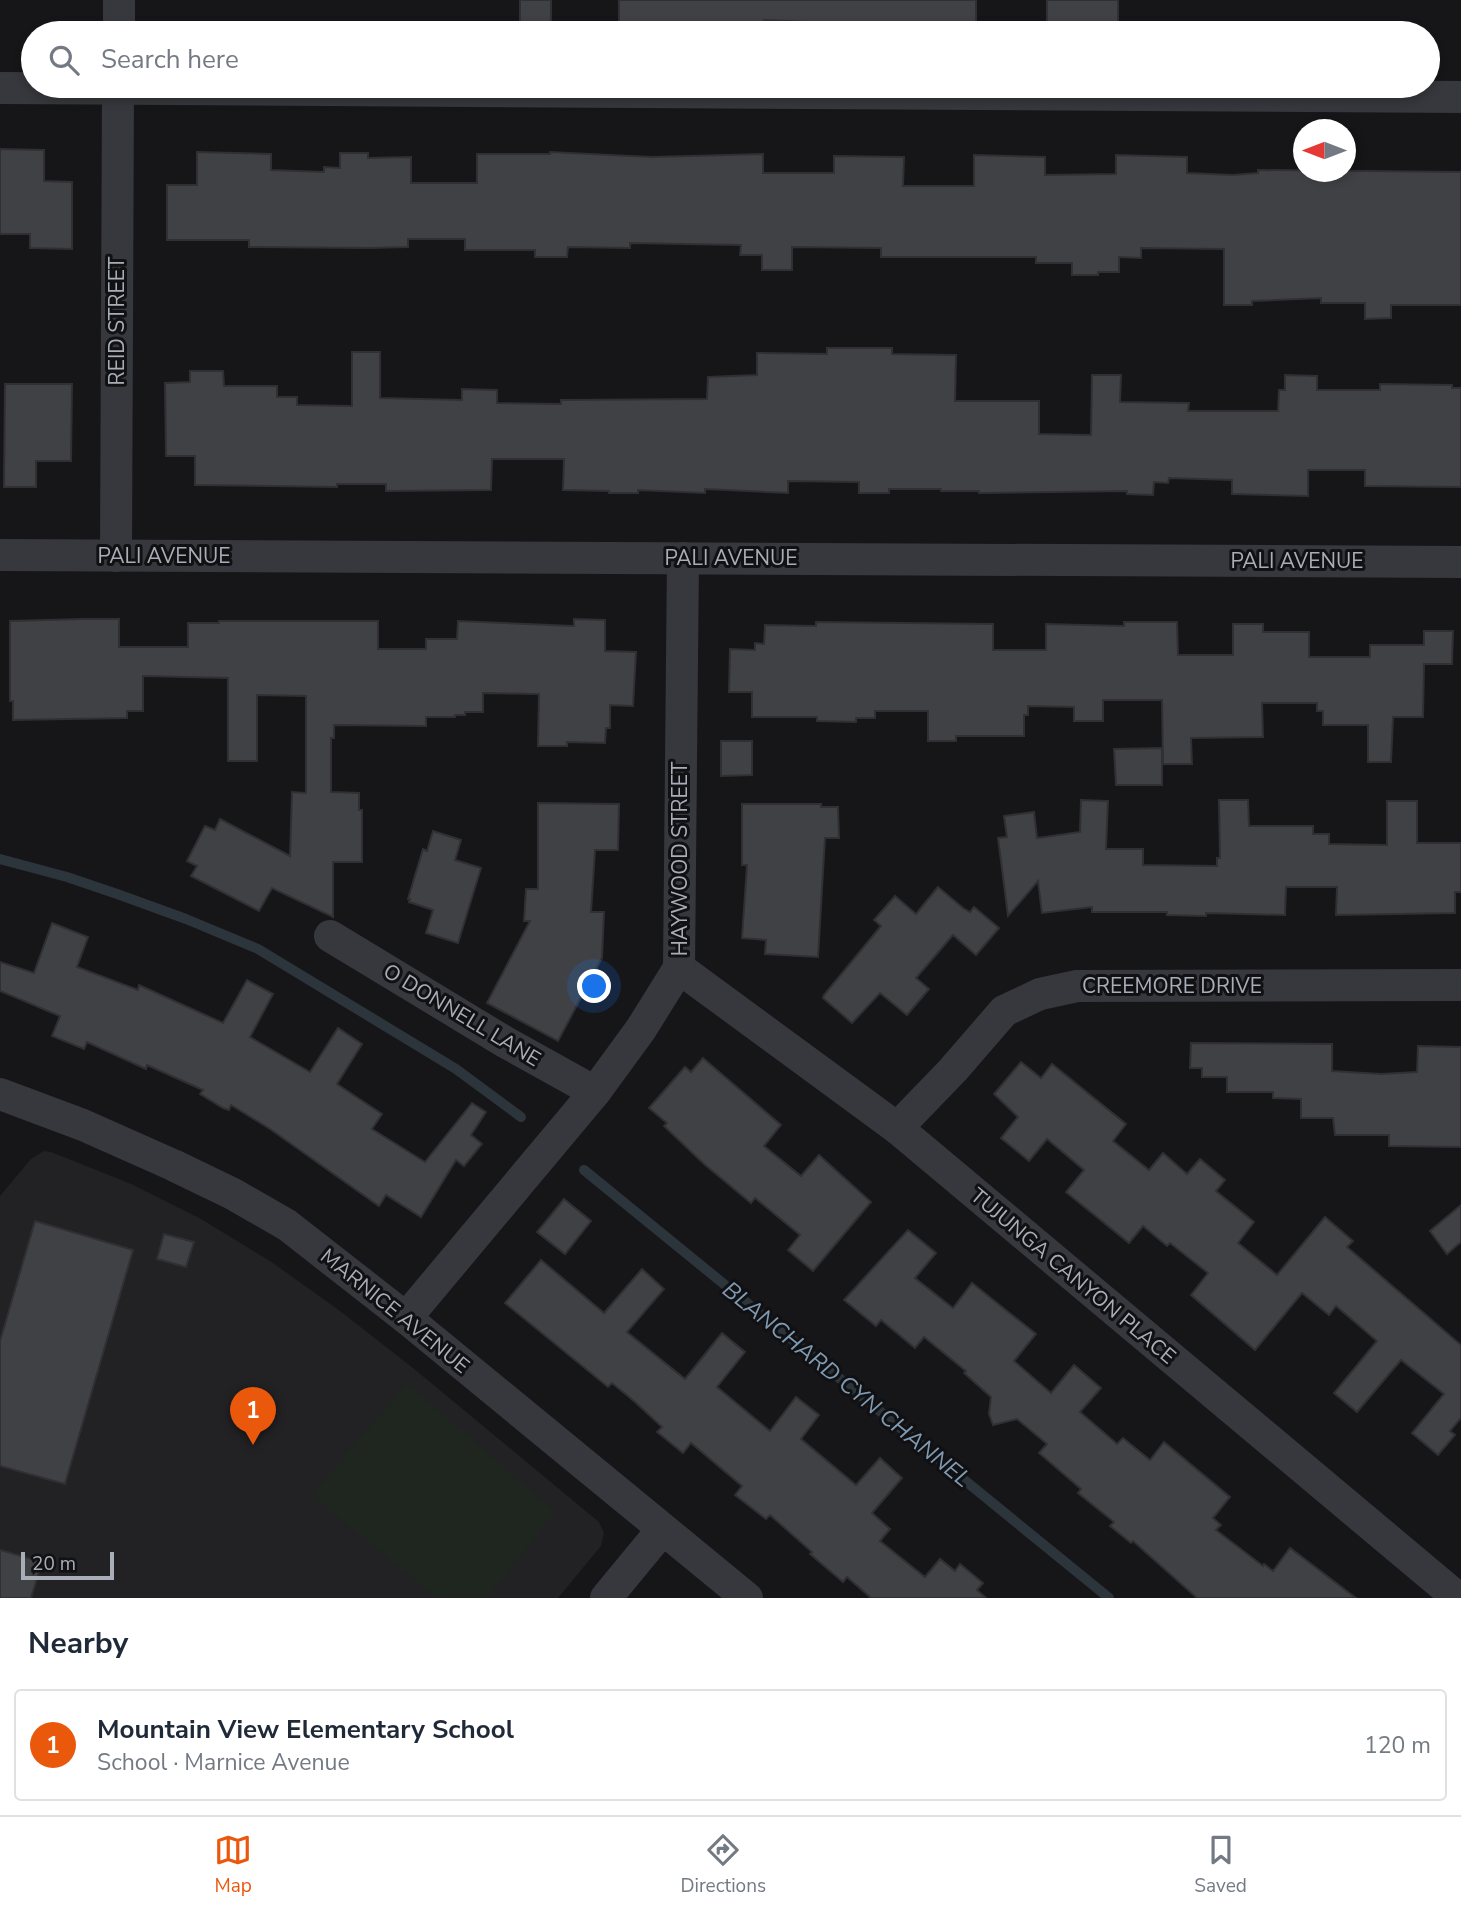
<!DOCTYPE html>
<html lang="en">
<head>
<meta charset="utf-8">
<style>
  body { margin:0; font-family:"Nunito Sans",sans-serif; background:#f6f6f7; color:#1f2937 }
  .compass { position:absolute; left:1293px; top:119px; width:63px; height:63px; border-radius:50%; background:#fff; box-shadow:0 4px 10px #0003; rotate:270deg }
  .scale { position:absolute; left:21px; bottom:18px; width:93px; box-sizing:border-box; padding-left:7px; border:4px solid #a8adb8; border-top:0; font-size:19px; line-height:24px; white-space:nowrap; color:#a8adb8; -webkit-text-stroke:5px #111113; paint-order:stroke }
  .you { position:absolute; left:595px; top:987px; width:24px; height:24px; margin:-18px; border:5px solid #fff; border-radius:50%; background:#1a73e8; box-shadow:0 0 0 10px #1a73e833 }
  .badge { display:grid; place-items:center; width:46px; height:46px; border-radius:50%; background:#ea580c; color:#fff; font-size:23px; font-weight:700 }
  .pin { position:absolute; translate:-50% -58px; filter:drop-shadow(0 2px 4px #0008) }
  .pin::after { content:''; position:absolute; top:37px; width:24px; height:21px; background:inherit; clip-path:polygon(0 0,100% 0,50% 100%) }
  .list { margin:0; padding:0; list-style:none }
  h2 { display:flex; justify-content:space-between; align-items:center; height:91px; margin:0; padding:0 28px; font-size:30px }
  h2 small { font-size:23px; font-weight:400; color:#747a83 }
  .list li { display:grid; grid-template-columns:46px 1fr auto; gap:21px; align-items:center; box-sizing:border-box; height:112px; margin:0 14px 14px; padding:0 14px; border:2px solid #e0e1e3; border-radius:7px }
  .list b { display:block; font-size:26px; white-space:nowrap }
  .list p { margin:0; font-size:23px; white-space:nowrap; color:#747a83 }
  .list em { font-size:23px; font-style:normal; color:#747a83 }
  .icon { flex:none; width:38px; height:38px; fill:none; stroke:currentColor; stroke-width:2; stroke-linecap:round; stroke-linejoin:round }
  .map { position:relative; flex:none; width:1461px; height:1598px; overflow:hidden }
  .search { position:absolute; background:#fff; box-shadow:0 4px 10px #0003; left:21px; right:21px; top:21px; height:77px; display:flex; align-items:center; gap:18px; box-sizing:border-box; padding:0 24px; border-radius:38px; color:#747a83; font-size:26px }
  .sheet { height:217px; background:#fff }
  nav { display:flex; justify-content:space-around; align-items:center; box-sizing:border-box; height:98px; border-top:2px solid #e0e1e3; background:#fff; font-size:19px; color:#747a83 }
  nav a { display:grid; justify-items:center; gap:4px }
  nav .on { color:#ea580c }
  .map>svg:first-child { display:block }
  .built { fill:#222225 }
  .green { fill:#1e261f }
  .lines { fill:none; stroke-linecap:round; stroke-linejoin:round }
  .stream { stroke:#2c353c; stroke-width:10 }
  .building { fill:#404145; stroke:#303034; stroke-width:2 }
  .minor { stroke:#37383d; stroke-width:32 }
  .labels { text-anchor:middle; stroke-width:6; stroke-linejoin:round; paint-order:stroke }
  .street-label { font-size:21px; fill:#a8adb8; stroke:#111113 }
  .water-label { font-size:23px; font-style:italic; fill:#7f9bb3; stroke:#111113 }
</style>
</head>
<body>
<div class="map">
<svg width="1461" height="1598" viewBox="0 0 1461 1598">
  <rect width="100%" height="100%" fill="#161618"/>
  <polygon class="built" points="44,1151 51,1152 129,1183 201,1219 273,1263 340,1311 413,1368 599,1522 604,1533 601,1546 558,1598 0,1598 0,1196 31,1159"/>
  <polygon class="green" points="407,1383 555,1512 488,1598 436,1598 312,1495"/>
  <g class="lines">
    <g class="stream">
      <polyline points="0,859 67,877 120,895 186,919 258,949 456,1069 521,1117"/>
      <polyline points="584,1170 1109,1598"/>
    </g>
  </g>
  <g class="building">
    <polygon points="520,0 551,0 551,26 520,25"/>
    <polygon points="619,0 976,0 976,25 905,26 764,20 764,24 722,23 722,25 619,23"/>
    <rect x="1047" y="0" width="71" height="26"/>
    <polygon points="0,149 44,150 44,181 72,182 72,249 30,248 30,234 0,234"/>
    <polygon points="197,152 271,154 271,170 324,172 324,167 340,168 340,153 368,153 368,158 411,157 411,183 477,183 477,154 550,154 550,152 651,157 763,154 763,173 834,173 834,156 904,157 903,186 974,186 974,155 1045,157 1045,175 1116,174 1116,155 1187,157 1187,173 1233,175 1258,173 1258,170 1461,172 1461,305 1391,305 1391,318 1365,319 1365,303 1321,303 1321,298 1252,301 1252,305 1224,305 1224,249 1141,248 1141,258 1119,257 1119,272 1098,272 1098,275 1072,275 1072,263 1036,263 1036,257 881,257 881,248 792,247 792,270 762,270 762,255 740,255 741,245 630,243 630,248 568,247 567,257 535,257 535,250 465,250 465,239 408,239 408,247 369,248 249,247 249,240 167,240 167,185 197,185"/>
    <polygon points="827,348 892,348 892,354 956,355 955,401 1039,401 1039,434 1091,435 1092,375 1121,375 1120,402 1189,403 1188,411 1278,411 1279,390 1285,390 1285,375 1317,376 1317,390 1380,390 1380,384 1452,385 1452,388 1461,388 1461,487 1365,486 1365,470 1308,470 1308,496 1232,494 1232,480 1169,478 1168,483 1154,482 1153,495 1127,494 1127,491 979,493 979,491 941,491 941,489 889,489 889,493 859,493 859,482 788,481 788,493 705,489 705,493 638,490 638,493 609,493 609,491 563,490 564,459 492,459 491,490 386,491 386,484 337,484 337,487 195,485 195,456 166,456 165,383 190,382 190,371 223,371 224,386 277,386 277,397 297,397 297,405 352,406 352,352 380,352 380,398 462,400 462,389 497,390 497,403 561,404 561,400 707,399 708,377 757,375 757,353 827,354"/>
    <polygon points="5,384 72,384 71,461 36,461 36,487 4,487"/>
    <polygon points="84,619 119,619 119,647 188,647 188,623 219,623 219,621 378,621 378,649 426,649 426,639 457,639 458,621 574,626 574,619 605,620 605,651 636,652 633,706 610,705 610,728 606,728 605,743 567,742 567,746 538,746 539,694 483,693 483,712 465,712 465,715 455,715 455,717 426,717 426,726 334,725 334,738 331,738 331,792 359,793 359,810 362,810 362,862 333,862 333,917 272,888 259,911 191,876 197,866 187,861 205,826 215,830 220,819 290,856 292,792 306,793 306,696 257,695 257,761 228,761 228,678 143,676 143,711 127,711 127,718 13,720 13,701 10,701 10,621"/>
    <polygon points="816,622 993,624 993,650 1046,650 1046,624 1124,626 1124,622 1177,622 1178,655 1233,655 1233,624 1263,624 1263,632 1309,632 1309,657 1370,657 1370,645 1424,645 1424,631 1453,631 1452,664 1424,664 1423,717 1393,717 1391,762 1368,762 1368,725 1323,725 1323,711 1317,711 1317,703 1262,703 1263,737 1191,738 1192,764 1163,764 1162,700 1103,700 1103,721 1074,721 1074,707 1028,706 1028,715 1024,715 1024,736 956,736 956,741 928,741 928,711 875,711 875,718 856,718 856,722 817,721 817,717 752,717 752,692 729,692 730,649 755,650 755,643 764,644 765,625 816,626"/>
    <polygon points="721,741 752,741 752,775 721,776"/>
    <polygon points="1162,748 1162,785 1116,785 1114,749"/>
    <polygon points="1081,800 1108,801 1106,849 1143,849 1143,865 1217,866 1217,858 1220,858 1219,800 1248,800 1249,826 1313,826 1313,834 1329,834 1329,844 1387,845 1387,801 1417,801 1417,843 1461,843 1461,892 1455,892 1455,913 1336,915 1337,887 1286,887 1285,915 1206,913 1206,916 1167,915 1167,912 1092,912 1092,907 1042,913 1038,881 1008,916 998,838 1007,837 1004,816 1034,812 1037,838 1080,832"/>
    <polygon points="538,803 619,804 618,850 595,850 591,912 604,912 602,958 558,1041 487,1003 530,921 524,921 526,889 538,889"/>
    <polygon points="742,804 821,804 821,807 838,807 839,838 825,838 818,957 765,954 766,940 742,938 747,865 742,865"/>
    <polygon points="433,831 461,840 455,860 481,868 458,943 426,933 433,910 409,902 410,899 408,899 423,849 427,851"/>
    <polygon points="938,887 963,908 970,912 974,907 999,928 976,955 953,935 916,978 929,989 907,1015 880,993 852,1023 823,998 824,995 881,926 874,920 895,896 916,914"/>
    <polygon points="52,923 88,937 77,967 138,990 139,985 223,1023 247,980 273,994 250,1037 310,1072 338,1028 362,1044 337,1084 382,1114 372,1129 425,1162 472,1103 486,1112 471,1135 482,1144 464,1166 456,1160 421,1217 386,1195 379,1206 270,1129 231,1105 229,1110 223,1108 200,1094 203,1090 147,1065 146,1069 87,1042 84,1049 52,1036 60,1016 0,991 0,962 34,973"/>
    <polygon points="1191,1043 1332,1044 1332,1071 1381,1074 1417,1072 1418,1046 1461,1047 1461,1147 1389,1146 1389,1135 1335,1135 1333,1118 1301,1118 1301,1099 1273,1098 1273,1092 1227,1092 1227,1077 1202,1077 1202,1068 1190,1068"/>
    <polygon points="703,1058 781,1125 764,1146 801,1176 819,1155 871,1202 813,1271 788,1250 800,1235 755,1198 751,1203 704,1164 664,1126 667,1123 649,1108 685,1067 691,1072"/>
    <polygon points="1021,1062 1041,1078 1052,1064 1126,1124 1113,1141 1149,1170 1163,1153 1187,1174 1200,1159 1225,1180 1216,1191 1254,1222 1238,1243 1277,1275 1325,1217 1353,1241 1347,1247 1461,1345 1461,1418 1450,1431 1455,1435 1438,1455 1412,1433 1444,1394 1401,1360 1357,1412 1334,1393 1377,1341 1336,1306 1329,1315 1302,1293 1255,1350 1191,1295 1208,1273 1170,1243 1167,1246 1143,1226 1129,1243 1066,1192 1084,1170 1047,1139 1029,1161 1001,1138 1018,1117 994,1094"/>
    <polygon points="564,1199 591,1221 565,1254 537,1232"/>
    <polygon points="1461,1205 1461,1242 1447,1254 1430,1231"/>
    <polygon points="35,1221 133,1250 65,1484 0,1466 0,1341"/>
    <polygon points="908,1230 936,1253 915,1278 953,1308 972,1283 1036,1334 1014,1361 1051,1393 1074,1365 1101,1388 1080,1412 1117,1444 1123,1438 1150,1460 1164,1442 1230,1497 1213,1518 1221,1525 1216,1530 1263,1566 1264,1564 1273,1571 1290,1548 1356,1598 1197,1598 1133,1541 1131,1543 1110,1526 1114,1522 1078,1493 1081,1489 1039,1453 1047,1444 1017,1419 993,1425 989,1414 991,1397 964,1373 966,1371 924,1337 915,1348 881,1320 876,1326 844,1300"/>
    <polygon points="164,1234 194,1242 186,1267 157,1259"/>
    <polygon points="541,1260 604,1313 642,1269 664,1289 627,1332 685,1379 722,1333 745,1352 717,1387 770,1431 796,1397 819,1415 801,1439 856,1485 880,1458 902,1478 872,1513 890,1529 880,1541 925,1577 940,1559 955,1571 960,1564 983,1583 977,1590 986,1598 871,1598 847,1577 843,1582 810,1554 812,1552 770,1515 766,1519 735,1495 742,1486 691,1443 683,1453 657,1432 662,1427 635,1402 612,1383 608,1387 505,1303"/>
    <polygon points="0,1550 42,1562 31,1598 0,1598"/>
  </g>
  <g class="lines">
    <g class="minor">
      <polyline points="119,33 119,0"/>
      <polyline points="0,88 1461,97"/>
      <polyline points="0,555 1461,562"/>
      <polyline points="116,556 118,86"/>
      <polyline points="330,936 505,1042 595,1092"/>
      <polyline points="679,968 897,1128 1458,1598"/>
      <polyline points="0,1094 83,1125 173,1165 233,1194 287,1225 406,1318 747,1598"/>
      <polyline points="897,1128 953,1070 1004,1011 1040,994 1077,986 1461,985"/>
      <polyline points="406,1318 595,1092 641,1029 679,968 683,558"/>
      <polyline points="606,1598 662,1530"/>
    </g>
  </g>
  <g class="labels">
    <g class="street-label">
      <text transform="translate(117 321) rotate(-90)" y="7">REID STREET</text>
      <text x="164" y="563">PALI AVENUE</text>
      <text x="731" y="565">PALI AVENUE</text>
      <text x="1297" y="568">PALI AVENUE</text>
      <text transform="translate(680 859) rotate(-90)" y="7">HAYWOOD STREET</text>
      <text x="1172" y="993">CREEMORE DRIVE</text>
      <text transform="translate(462 1015) rotate(31)" y="7">O DONNELL LANE</text>
      <text transform="translate(1073 1276) rotate(40)" y="7">TUJUNGA CANYON PLACE</text>
      <text transform="translate(395 1311) rotate(39)" y="7">MARNICE AVENUE</text>
    </g>
    <g class="water-label">
      <text transform="translate(847 1384) rotate(39)" y="8">BLANCHARD CYN CHANNEL</text>
    </g>
  </g>
</svg>
<svg class="compass" viewBox="-18 -18 36 36"><path d="M0-13l5 13h-10z" fill="#e53935"/><path d="M0 13l5-13h-10z" fill="#747a83"/></svg>
<div class="scale">20 m</div>
<div class="you"></div>
<div class="pin badge" style="left:253px;top:1445px">1</div>
<div class="search"><svg class="icon" aria-label="search" viewBox="0 0 24 24"><circle cx="10" cy="10" r="6"/><path d="M15 15l6 6"/></svg>Search here</div>
</div>
<section class="sheet">
<h2>Nearby<small></small></h2>
<ul class="list">
<li><span class="badge">1</span><div><b>Mountain View Elementary School</b><p>School · Marnice Avenue</p></div><em>120 m</em></li>
</ul>
</section>
<nav>
<a class="on"><svg class="icon" aria-label="map" viewBox="0 0 24 24"><path d="M3 6l6-2 6 2 6-2v14l-6 2-6-2-6 2zM9 4v14M15 6v14"/></svg>Map</a>
<a><svg class="icon" aria-label="directions" viewBox="0 0 24 24"><path d="M12 3l9 9-9 9-9-9zM9 14v-3h6M13 9l2 2-2 2"/></svg>Directions</a>
<a><svg class="icon" aria-label="saved" viewBox="0 0 24 24"><path d="M7 4h10v16l-5-4-5 4z"/></svg>Saved</a>
</nav>
</body>
</html>
